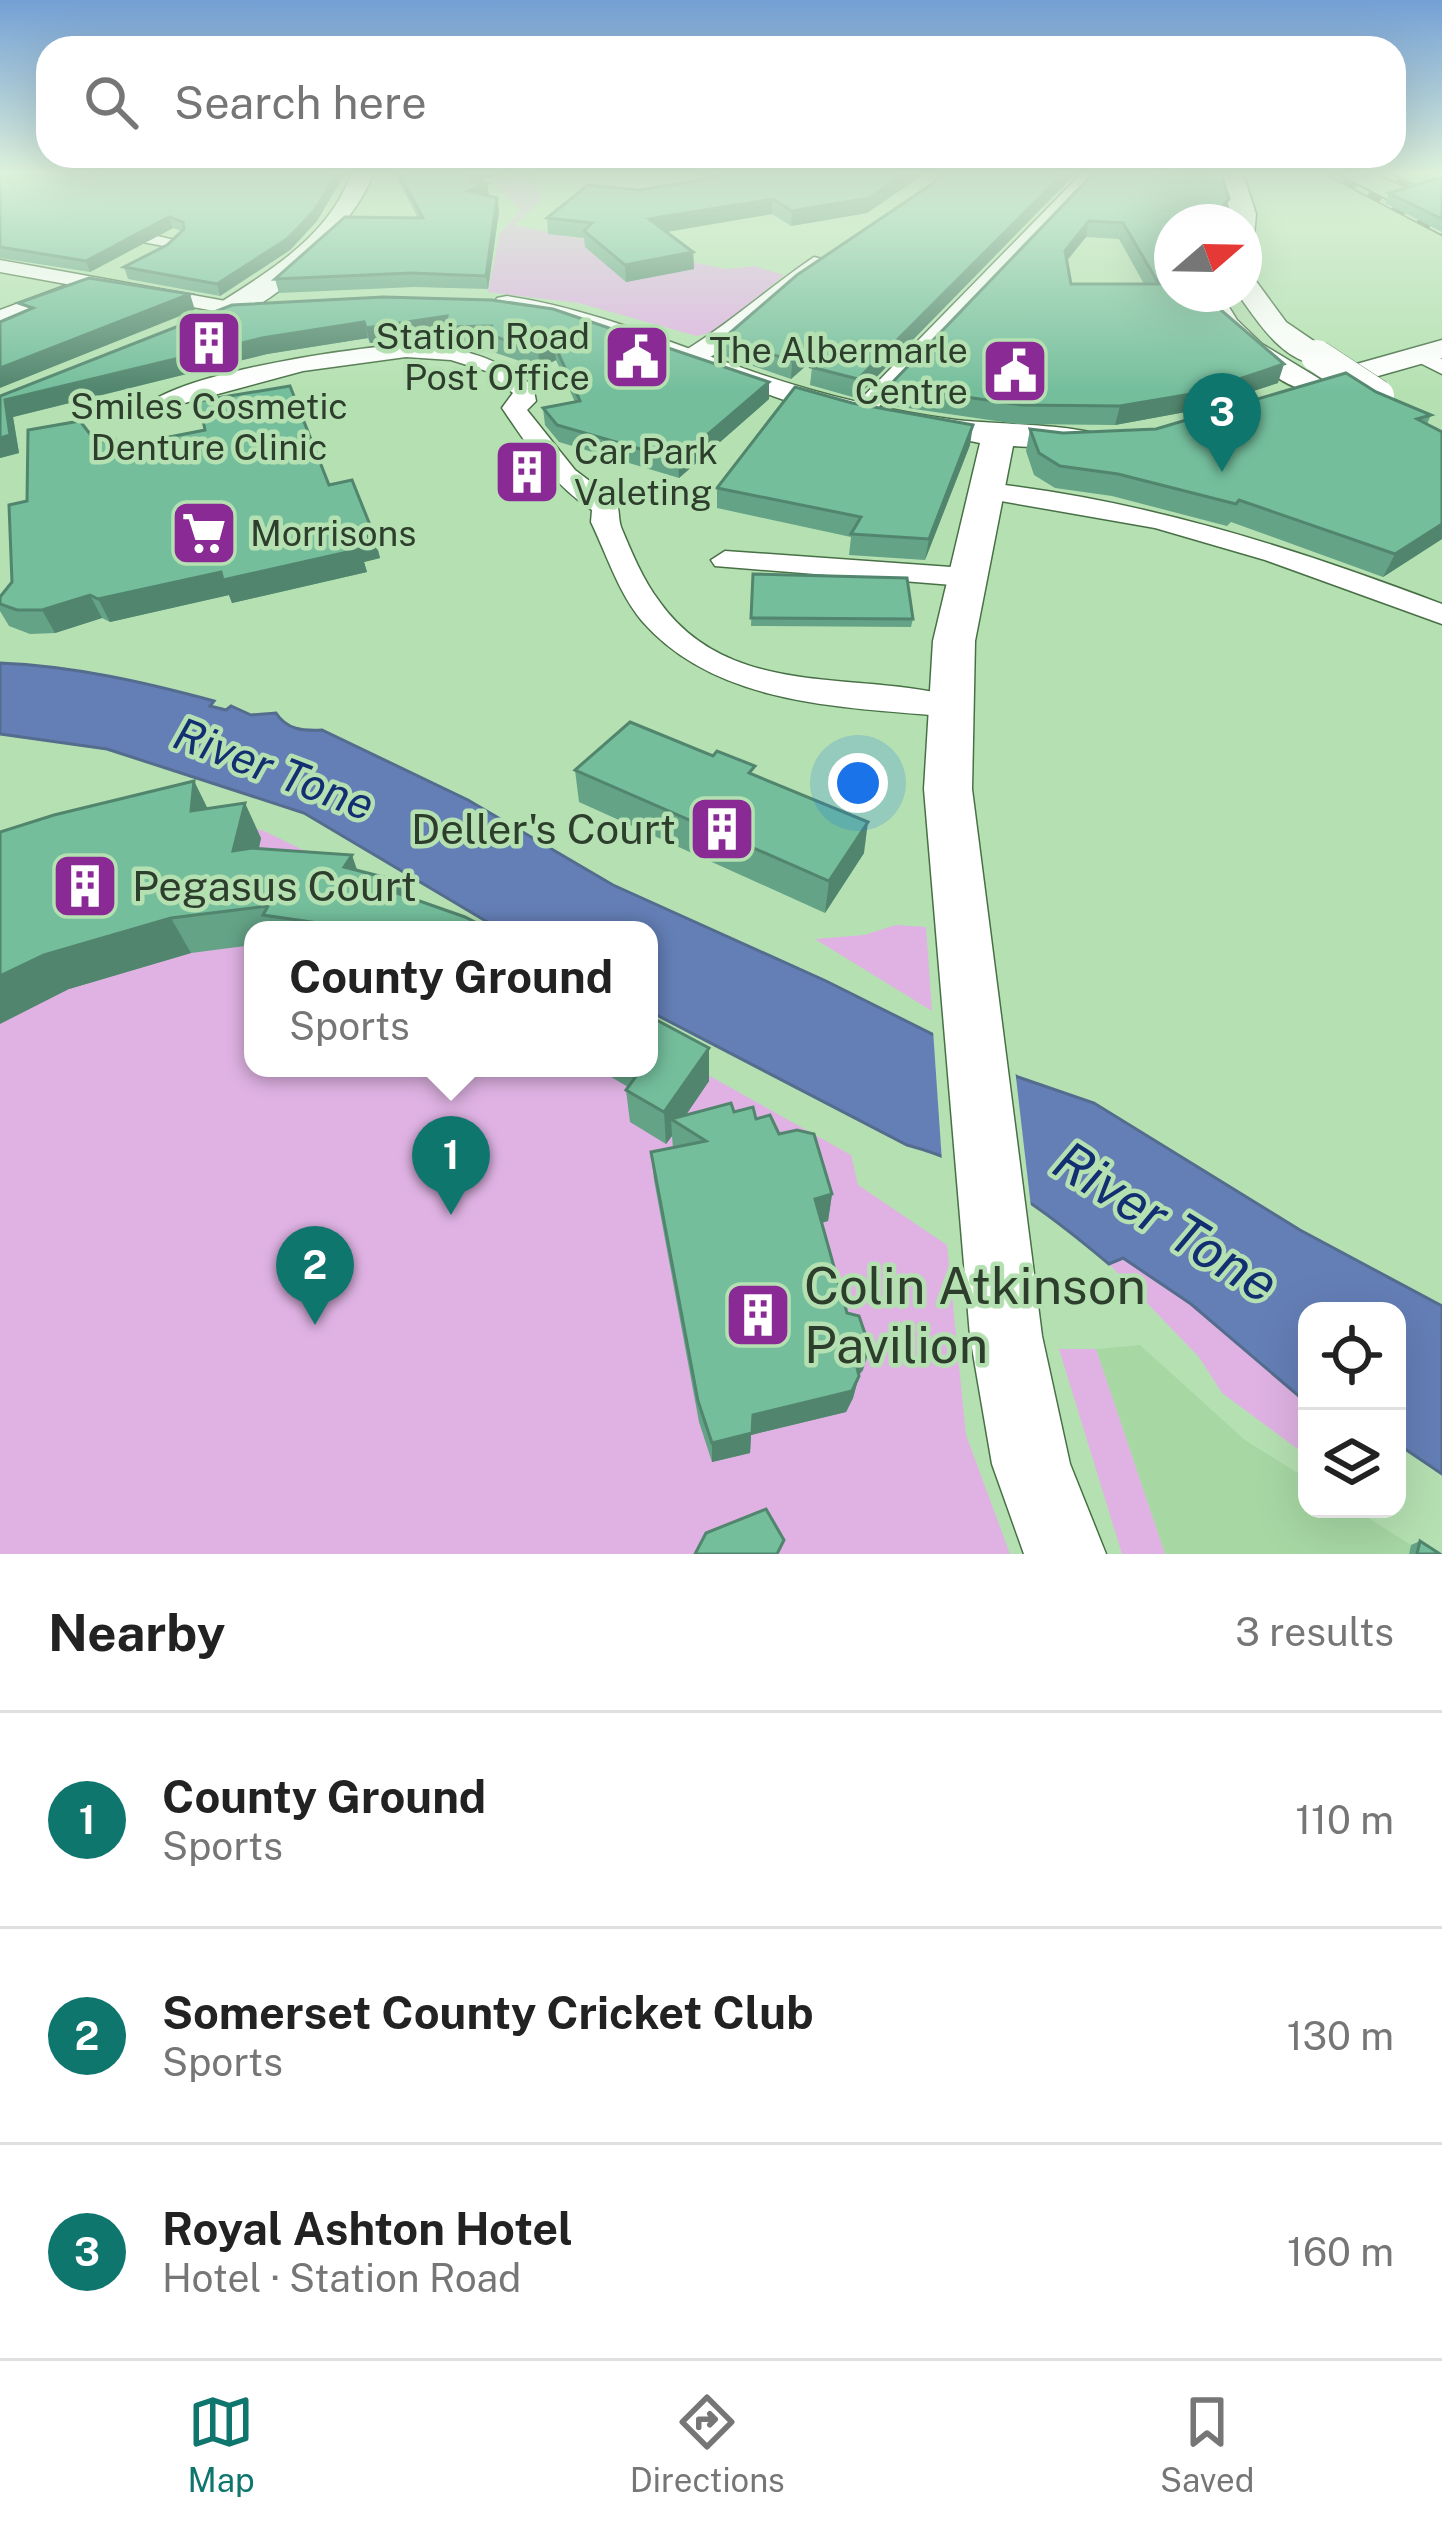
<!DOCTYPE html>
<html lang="en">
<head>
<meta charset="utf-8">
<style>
  body { margin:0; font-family:"Public Sans",sans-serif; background:#f2f2f2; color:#222 }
  .controls { position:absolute; right:36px; bottom:36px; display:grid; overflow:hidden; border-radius:24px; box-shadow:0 12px 48px #0002 }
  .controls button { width:108px; height:108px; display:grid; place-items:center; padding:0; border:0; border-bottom:3px solid #e0e0e0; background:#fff; color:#222; font:60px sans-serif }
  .compass { position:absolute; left:1154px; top:204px; width:108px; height:108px; border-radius:50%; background:#fff; box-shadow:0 12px 48px #0002; rotate:70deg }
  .you { position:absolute; left:858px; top:783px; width:42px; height:42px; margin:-30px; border:9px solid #fff; border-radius:50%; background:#1a73e8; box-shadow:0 0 0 18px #1a73e833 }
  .badge { display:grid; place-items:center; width:78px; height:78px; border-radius:50%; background:#0f766e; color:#fff; font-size:39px; font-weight:700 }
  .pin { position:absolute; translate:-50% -99px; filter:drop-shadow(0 3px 6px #0008) }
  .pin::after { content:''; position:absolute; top:63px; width:42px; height:36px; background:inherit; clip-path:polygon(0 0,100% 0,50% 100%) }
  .popup { position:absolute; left:244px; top:921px; width:414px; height:156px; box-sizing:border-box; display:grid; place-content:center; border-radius:24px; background:#fff; filter:drop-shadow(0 3px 9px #0005); font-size:39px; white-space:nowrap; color:#767676 }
  .popup b { font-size:45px; color:#222 }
  .popup::after { content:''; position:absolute; left:50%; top:100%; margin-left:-24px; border:24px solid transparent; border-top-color:#fff }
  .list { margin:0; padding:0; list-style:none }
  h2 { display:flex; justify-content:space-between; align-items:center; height:156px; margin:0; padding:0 48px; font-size:51px }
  h2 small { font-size:39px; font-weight:400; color:#767676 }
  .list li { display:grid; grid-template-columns:78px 1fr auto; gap:36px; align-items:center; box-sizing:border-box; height:216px; padding:0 48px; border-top:3px solid #e0e0e0 }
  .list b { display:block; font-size:45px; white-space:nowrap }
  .list p { margin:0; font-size:39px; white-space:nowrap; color:#767676 }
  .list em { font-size:39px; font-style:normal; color:#767676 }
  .icon { flex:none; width:66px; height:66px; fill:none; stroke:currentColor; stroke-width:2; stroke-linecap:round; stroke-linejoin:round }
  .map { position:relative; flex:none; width:1442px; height:1554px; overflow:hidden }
  .search { position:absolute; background:#fff; box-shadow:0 12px 48px #0002; left:36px; right:36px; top:36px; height:132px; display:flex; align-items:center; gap:30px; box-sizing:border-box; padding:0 42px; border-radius:36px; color:#767676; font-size:45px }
  .sheet { height:804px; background:#fff }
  nav { display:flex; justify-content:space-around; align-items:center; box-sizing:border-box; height:168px; border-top:3px solid #e0e0e0; background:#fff; font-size:33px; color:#767676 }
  nav a { display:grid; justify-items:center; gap:6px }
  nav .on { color:#0f766e }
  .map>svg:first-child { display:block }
  .built { fill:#a7d8a4 }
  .green { fill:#dfb2e3 }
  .water { fill:#647fb6; stroke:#546c8d; stroke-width:3 }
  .pier { fill:#b5e1b2 }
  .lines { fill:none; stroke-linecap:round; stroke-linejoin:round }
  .minor-casing { stroke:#487046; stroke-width:3 }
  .major-casing { stroke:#487046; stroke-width:3 }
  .minor { fill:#fff; fill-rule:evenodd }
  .major { fill:#fff; fill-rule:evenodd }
  .rail-casing { stroke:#536c52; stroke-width:8 }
  .rail { stroke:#b5e1b2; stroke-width:4.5; stroke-dasharray:14; stroke-linecap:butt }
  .major-bridge-casing { stroke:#487046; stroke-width:33; stroke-linecap:butt }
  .major-bridge { stroke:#fff; stroke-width:32 }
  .wall { fill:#64a386; fill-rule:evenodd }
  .shaded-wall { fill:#51856d }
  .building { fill:#74be9c; stroke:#51856d; stroke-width:3; fill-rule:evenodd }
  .labels { text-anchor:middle; stroke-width:9; stroke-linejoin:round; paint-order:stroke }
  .far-poi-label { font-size:36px; fill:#2d3e2c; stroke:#b5e1b2; text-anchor:end }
  .poi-label { font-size:42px; fill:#2d3e2c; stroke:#b5e1b2; text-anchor:end }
  .water-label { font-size:45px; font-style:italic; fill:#122f72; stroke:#b5e1b2 }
  .near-poi-label { font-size:51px; fill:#2d3e2c; stroke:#b5e1b2; text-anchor:start }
  .near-water-label { font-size:54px; font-style:italic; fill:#122f72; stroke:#b5e1b2 }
</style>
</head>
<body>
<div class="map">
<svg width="1442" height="1554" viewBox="0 0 1442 1554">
  <rect width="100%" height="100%" fill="#b5e1b2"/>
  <polygon class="built" points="1140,1345 1245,1440 1307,1479 1307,1509 1354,1509 1411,1545 1409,1554 1165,1554 1096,1349"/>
  <g class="green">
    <polygon points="518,174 532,174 542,199 514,225 726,269 754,266 784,275 715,332 697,336 579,303 488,292 500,233 521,211 494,183"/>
    <polygon points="216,816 264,831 355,875 253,930 253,1068 649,1068 649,1042 851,1155 858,1185 947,1245 966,1435 1010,1554 0,1554 0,880"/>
    <polygon points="896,925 926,927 932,1011 815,939 864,935"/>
    <polygon points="1123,1257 1191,1304 1307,1403 1307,1456 1222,1393 1199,1357 1109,1264"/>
    <polygon points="1059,1349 1096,1349 1165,1554 1122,1554"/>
  </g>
  <path class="water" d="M0,663C73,666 144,682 214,701L210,706L226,710L231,706L251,715L276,713C287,730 303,731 322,730L468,800L613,885L826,981L1018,1077L1094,1103L1300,1230L1442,1306V1474L1405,1449L1397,1454V1311H1307V1403L1191,1304L1123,1258L1109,1264C1046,1211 989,1167 907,1145L649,1011V930H501L304,813L107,749L0,734Z"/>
  <polygon class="pier" points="933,1030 1015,1069 1031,1207 942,1162"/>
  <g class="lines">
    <g class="minor-casing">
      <g id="minor">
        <polygon points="1081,174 1098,174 870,416 854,416 854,406"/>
        <polygon points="1431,174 1442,174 1442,180"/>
        <polygon points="128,229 183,242 174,248 122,238 119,234"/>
        <path d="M814,257L830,261C812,279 787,290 767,306C744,326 716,368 681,363V353C728,325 768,288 814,257Z"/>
        <polygon points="0,260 231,302 241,308 231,314 0,272"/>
        <polygon points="67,285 77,291 74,295 0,323 0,310"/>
        <path d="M1201,294H1221L1237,320L1262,344L1323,381V391C1281,399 1218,328 1201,294Z"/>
        <path d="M406,344C460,348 490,353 533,386L536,401L527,410L575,470L616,501C620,510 618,518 621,527C631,551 643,580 659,601C730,701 856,670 956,697L961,705L956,713L944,716C841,707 715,705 642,621C618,592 607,555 591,522L592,510C553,485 528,446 502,408L513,393L486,371L451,360L406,357L303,371L177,405L150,419L138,412C174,372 349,349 406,344Z"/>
        <polygon points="1419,350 1442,359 1442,374 1408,357"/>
        <path d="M987,483C1145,500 1294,548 1442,604V624L1265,560L1155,528L978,497L974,491L978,485Z"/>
        <polygon points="725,551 965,568 980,577 965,586 715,566 711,560"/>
      </g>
    </g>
    <g class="major-casing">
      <g id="major">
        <path d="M351,174H373C360,215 267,325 221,314L217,308L221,302C273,269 330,234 351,174Z"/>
        <polygon points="1221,174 1243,174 1256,214 1253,247 1244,249 1244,222 1232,222"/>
        <path d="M1244,275L1253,277L1286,322L1327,350L1332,356L1327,362C1289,372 1257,321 1238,294H1244Z"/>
        <path d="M507,296C587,308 659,338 734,365C805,391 880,410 956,420C983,424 1095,424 1107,440L1090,450L1013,446L975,641L972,789L1042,1336L1070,1464L1106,1554H1024L992,1464L970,1336L924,789L933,641L980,443L804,407L582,329L497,310L493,304L497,298Z"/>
        <polygon points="1442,340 1442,358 1364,380 1349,371 1353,365"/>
      </g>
    </g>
    <use href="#minor" class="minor"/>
    <use href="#major" class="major"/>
    <g class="rail-casing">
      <g id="rail">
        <polyline points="1331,174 1442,232"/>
        <polyline points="1384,174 1442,201"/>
      </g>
    </g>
    <use href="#rail" class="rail"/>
    <g class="major-bridge-casing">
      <polyline id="major-bridge" points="1317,356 1378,396"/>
    </g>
    <use href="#major-bridge" class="major-bridge"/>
  </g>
  <g class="wall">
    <polygon points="0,174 344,174 317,221 290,250 220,296 128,279 124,267 167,245 181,231 173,228 90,272 0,258"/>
    <polygon points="395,174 503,174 481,181 487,183 489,196 497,198 499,211 488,289 414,287 279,293 275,279 418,218"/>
    <polygon points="699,174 924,174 867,213 791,226 772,214 666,232 693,252 694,269 626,282 585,247 584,238 548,234 547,218 639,190 701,180"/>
    <polygon points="943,174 1075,174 856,398 810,385 812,367 808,364 791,379 724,356 724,338"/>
    <path d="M1093,174L1229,199L1224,214L1172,222V294L1215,305L1278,383L1191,411L1115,425L1017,424L887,405L889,386ZM1086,237L1119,239L1144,284H1071L1067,261Z"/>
    <polygon points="1442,177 1442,232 1385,203 1389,193"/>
    <polygon points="383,297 769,382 769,399 679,478 559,442 545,425 543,408 575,402 556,360 540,368 490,351 489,342 447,343 446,333 370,343 368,338 267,354 13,417 19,453 0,458 0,396"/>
    <polygon points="1376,392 1431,415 1427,424 1442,432 1442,539 1383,577 1231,522 1227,526 1112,496 1055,488 1034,475 1026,451 1030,429 1063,433 1156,429"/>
    <polygon points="96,442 329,485 374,535 380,558 364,562 367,572 232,603 229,595 110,622 102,618 55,633 30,634 9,626 0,611 0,597 12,582 27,501"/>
    <polygon points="970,445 925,560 849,555 851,537 717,508 717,488"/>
    <polygon points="753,574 913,619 911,627 751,626"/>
    <polygon points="575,770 754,775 864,853 825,913 579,802"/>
    <polygon points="194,781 208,809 261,838 259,848 357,870 403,895 490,930 253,930 253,945 191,953 69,989"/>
    <polygon points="596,1068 649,1068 709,1081 686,1115 734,1112 756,1119 779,1134 832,1194 828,1221 822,1223 863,1370 859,1375 853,1398 846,1412 751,1435 750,1453 712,1462 699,1422 654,1180 651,1152 673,1148 672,1136 666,1144 630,1122 626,1090 628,1087"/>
    <polygon points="1420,1541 1440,1554 1409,1554 1411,1545"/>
  </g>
  <g class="shaded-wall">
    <polygon points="337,174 344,175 317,221 290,250 220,296 217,284"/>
    <polygon points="464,174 503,174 481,181 487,183 489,196 470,204"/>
    <polygon points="904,174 924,174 867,213 791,226 792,211"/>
    <polygon points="1063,174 1075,174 856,398 858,379"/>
    <polygon points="497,198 499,211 488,289 486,276"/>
    <polygon points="773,199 772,214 649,235 649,219"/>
    <polygon points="1229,199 1224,214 1217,222 1208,222"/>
    <polygon points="169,217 173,228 90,272 86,261"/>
    <polygon points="1089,221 1086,237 1061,267 1065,251"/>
    <polygon points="693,252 694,269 626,282 625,265"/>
    <polygon points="190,294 195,310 0,388 0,368"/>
    <polygon points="447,316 446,333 370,343 366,328"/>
    <polygon points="364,322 368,338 267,354 13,417 19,453 0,458 0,438 5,400 262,338"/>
    <polygon points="554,344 556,360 540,368 538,351"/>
    <polygon points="810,346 808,364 791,379 792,361"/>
    <polygon points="1284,364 1278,383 1191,411 1115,425 1120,406"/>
    <polygon points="769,382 769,399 679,478 678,460"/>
    <polygon points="973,425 970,445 925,560 929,539"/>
    <polygon points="1442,524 1442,539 1383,577 1395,554"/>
    <polygon points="374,535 380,558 364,562 367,572 232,603 229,595 110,622 98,599"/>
    <polygon points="90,595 102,618 55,633 42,610"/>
    <polygon points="194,781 211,816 191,811"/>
    <polygon points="245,803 261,838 250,886 233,851"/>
    <polygon points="868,822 864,853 825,913 829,881"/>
    <polygon points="352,855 364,890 344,867"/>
    <polygon points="399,881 410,916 391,891"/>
    <polygon points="171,918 191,953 69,989 0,1024 0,976 44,955"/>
    <polygon points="709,1048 709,1081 679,1125 671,1119 672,1136 666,1144 664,1112"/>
    <polygon points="832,1194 828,1221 811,1225 815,1199"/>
    <polygon points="870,1348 863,1370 850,1386 856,1364"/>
    <polygon points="859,1376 853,1398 846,1412 751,1435 750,1453 712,1462 712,1443 753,1415"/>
  </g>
  <g class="building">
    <polygon points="0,174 337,174 314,211 287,239 217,284 124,267 167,245 184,229 183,222 169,217 86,261 0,247"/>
    <polygon points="399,174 464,174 480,176 470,180 487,183 468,191 497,198 486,276 411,273 275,279 345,217 423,218"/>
    <polygon points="714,174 904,174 869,198 792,211 773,199 649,219 693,252 625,265 584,231 592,223 547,218 588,185 639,190 719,177"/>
    <polygon points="943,174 1063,174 858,379 811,367 820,355 810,346 792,361 724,338 797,275 932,184"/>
    <path d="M1093,174H1221L1229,199L1208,222H1172V294H1209L1215,305L1284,364L1197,393L1120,406L1021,405L889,386ZM1089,221L1123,223L1159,284H1071L1065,251Z"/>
    <polygon points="1442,177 1442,219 1389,193"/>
    <polygon points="89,278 190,294 0,368 0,322 33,308 18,303"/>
    <polygon points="383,297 492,300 553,309 769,382 678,460 557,425 543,408 580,401 554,344 538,351 487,334 491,326 445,327 447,316 366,328 364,322 262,338 5,400 10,435 0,438 0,396 232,305"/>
    <polygon points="1346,373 1376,392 1431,415 1417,419 1442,432 1442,524 1395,554 1239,500 1236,504 1118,474 1060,466 1039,453 1030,429 1063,433 1156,429"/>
    <polygon points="290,386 329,485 352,480 374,535 358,539 361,549 223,580 221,572 98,599 90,595 42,610 17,610 0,604 0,597 12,582 9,505 27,501 28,430 80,421 96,442 115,439 118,447 205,430 199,401"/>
    <polygon points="795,387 852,403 973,425 929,539 851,534 861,517 717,488"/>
    <polygon points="753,574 907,578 913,619 751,618"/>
    <polygon points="630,722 713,756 717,751 755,766 749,773 868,822 829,881 575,770"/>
    <polygon points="194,781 191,811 245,803 233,851 252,848 352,855 344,867 399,881 391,891 465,917 490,930 337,930 318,923 263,915 268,906 171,918 44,955 0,976 0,832 54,815"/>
    <polygon points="649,1016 709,1048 664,1112 626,1090 642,1068 649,1068"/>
    <polygon points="731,1103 734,1112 753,1107 756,1119 770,1115 779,1134 797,1130 814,1134 832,1194 815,1199 847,1313 859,1316 870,1348 856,1364 859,1376 852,1391 753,1415 752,1433 712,1443 698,1401 651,1152 706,1141 671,1119"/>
    <polygon points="766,1509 784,1540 777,1554 695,1554 706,1533"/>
    <polygon points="1420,1541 1440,1554 1417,1554"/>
  </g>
  <linearGradient id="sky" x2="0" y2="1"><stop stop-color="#739fd4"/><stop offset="0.44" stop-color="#def2dc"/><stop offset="1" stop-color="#def2dc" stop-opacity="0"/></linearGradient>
  <rect width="1442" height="392" fill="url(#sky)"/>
  <defs>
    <g id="building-square" transform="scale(3.45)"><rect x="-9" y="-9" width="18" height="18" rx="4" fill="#8a2b95" stroke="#b5e1b2"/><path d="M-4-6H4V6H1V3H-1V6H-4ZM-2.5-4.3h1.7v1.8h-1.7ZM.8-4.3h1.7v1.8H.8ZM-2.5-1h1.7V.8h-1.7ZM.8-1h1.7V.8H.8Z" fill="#fff"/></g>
    <g id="civic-square" transform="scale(3.45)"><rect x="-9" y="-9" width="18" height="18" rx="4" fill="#8a2b95" stroke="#b5e1b2"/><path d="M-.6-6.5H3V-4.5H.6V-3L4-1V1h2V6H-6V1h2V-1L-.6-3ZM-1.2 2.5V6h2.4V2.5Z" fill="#fff"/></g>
    <g id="supermarket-square" transform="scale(3.45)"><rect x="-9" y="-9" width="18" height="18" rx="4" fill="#8a2b95" stroke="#b5e1b2"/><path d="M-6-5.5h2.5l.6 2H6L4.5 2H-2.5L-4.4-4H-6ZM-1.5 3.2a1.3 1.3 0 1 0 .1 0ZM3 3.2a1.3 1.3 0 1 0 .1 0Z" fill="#fff"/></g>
  </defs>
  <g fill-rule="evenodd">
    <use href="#building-square" x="209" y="343"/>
    <use href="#civic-square" x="637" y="357"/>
    <use href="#civic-square" x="1015" y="371"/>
    <use href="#building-square" x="527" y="472"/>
    <use href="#supermarket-square" x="204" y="533"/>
    <use href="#building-square" x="722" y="829"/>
    <use href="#building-square" x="85" y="886"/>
    <use href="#building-square" x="758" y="1315"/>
  </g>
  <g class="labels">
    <g class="far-poi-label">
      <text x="590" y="349">Station Road<tspan x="590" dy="41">Post Office</tspan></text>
      <text x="968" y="363">The Albermarle<tspan x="968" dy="41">Centre</tspan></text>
      <text x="209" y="419" text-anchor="middle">Smiles Cosmetic<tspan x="209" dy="41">Denture Clinic</tspan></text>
      <text x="574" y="464" text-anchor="start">Car Park<tspan x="574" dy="41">Valeting</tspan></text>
      <text x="250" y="546" text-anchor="start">Morrisons</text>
    </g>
    <g class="poi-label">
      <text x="676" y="844">Deller's Court</text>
      <text x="132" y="901" text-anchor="start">Pegasus Court</text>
    </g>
    <g class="water-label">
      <text transform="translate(274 769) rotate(21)" y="16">River Tone</text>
    </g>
    <g class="near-poi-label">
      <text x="804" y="1304">Colin Atkinson<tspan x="804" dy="59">Pavilion</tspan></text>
    </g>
    <g class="near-water-label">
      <text transform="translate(1166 1222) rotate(32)" y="19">River Tone</text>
    </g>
  </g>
</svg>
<div class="controls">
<button><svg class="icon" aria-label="locate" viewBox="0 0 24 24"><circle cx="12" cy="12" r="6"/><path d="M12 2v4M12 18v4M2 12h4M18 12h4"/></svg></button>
<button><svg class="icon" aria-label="layers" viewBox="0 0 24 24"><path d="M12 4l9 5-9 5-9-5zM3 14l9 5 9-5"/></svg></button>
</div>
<svg class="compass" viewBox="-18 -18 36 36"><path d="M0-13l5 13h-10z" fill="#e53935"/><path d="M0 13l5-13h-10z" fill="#767676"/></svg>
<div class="you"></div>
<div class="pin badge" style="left:451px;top:1215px">1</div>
<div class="popup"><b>County Ground</b>Sports</div>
<div class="pin badge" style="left:315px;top:1325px">2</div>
<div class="pin badge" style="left:1222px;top:472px">3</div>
<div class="search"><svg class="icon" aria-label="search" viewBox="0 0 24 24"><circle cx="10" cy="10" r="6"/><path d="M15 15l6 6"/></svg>Search here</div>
</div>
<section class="sheet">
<h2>Nearby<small>3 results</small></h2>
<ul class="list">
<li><span class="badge">1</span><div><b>County Ground</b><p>Sports</p></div><em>110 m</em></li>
<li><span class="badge">2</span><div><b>Somerset County Cricket Club</b><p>Sports</p></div><em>130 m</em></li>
<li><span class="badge">3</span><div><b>Royal Ashton Hotel</b><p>Hotel · Station Road</p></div><em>160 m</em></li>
</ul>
</section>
<nav>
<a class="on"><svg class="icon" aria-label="map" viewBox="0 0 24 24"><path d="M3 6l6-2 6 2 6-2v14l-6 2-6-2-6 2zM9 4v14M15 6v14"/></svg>Map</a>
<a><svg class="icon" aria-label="directions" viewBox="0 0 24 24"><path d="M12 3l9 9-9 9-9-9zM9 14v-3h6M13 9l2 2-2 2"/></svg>Directions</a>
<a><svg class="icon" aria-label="saved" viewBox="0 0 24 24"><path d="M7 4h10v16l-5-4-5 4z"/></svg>Saved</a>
</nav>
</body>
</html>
